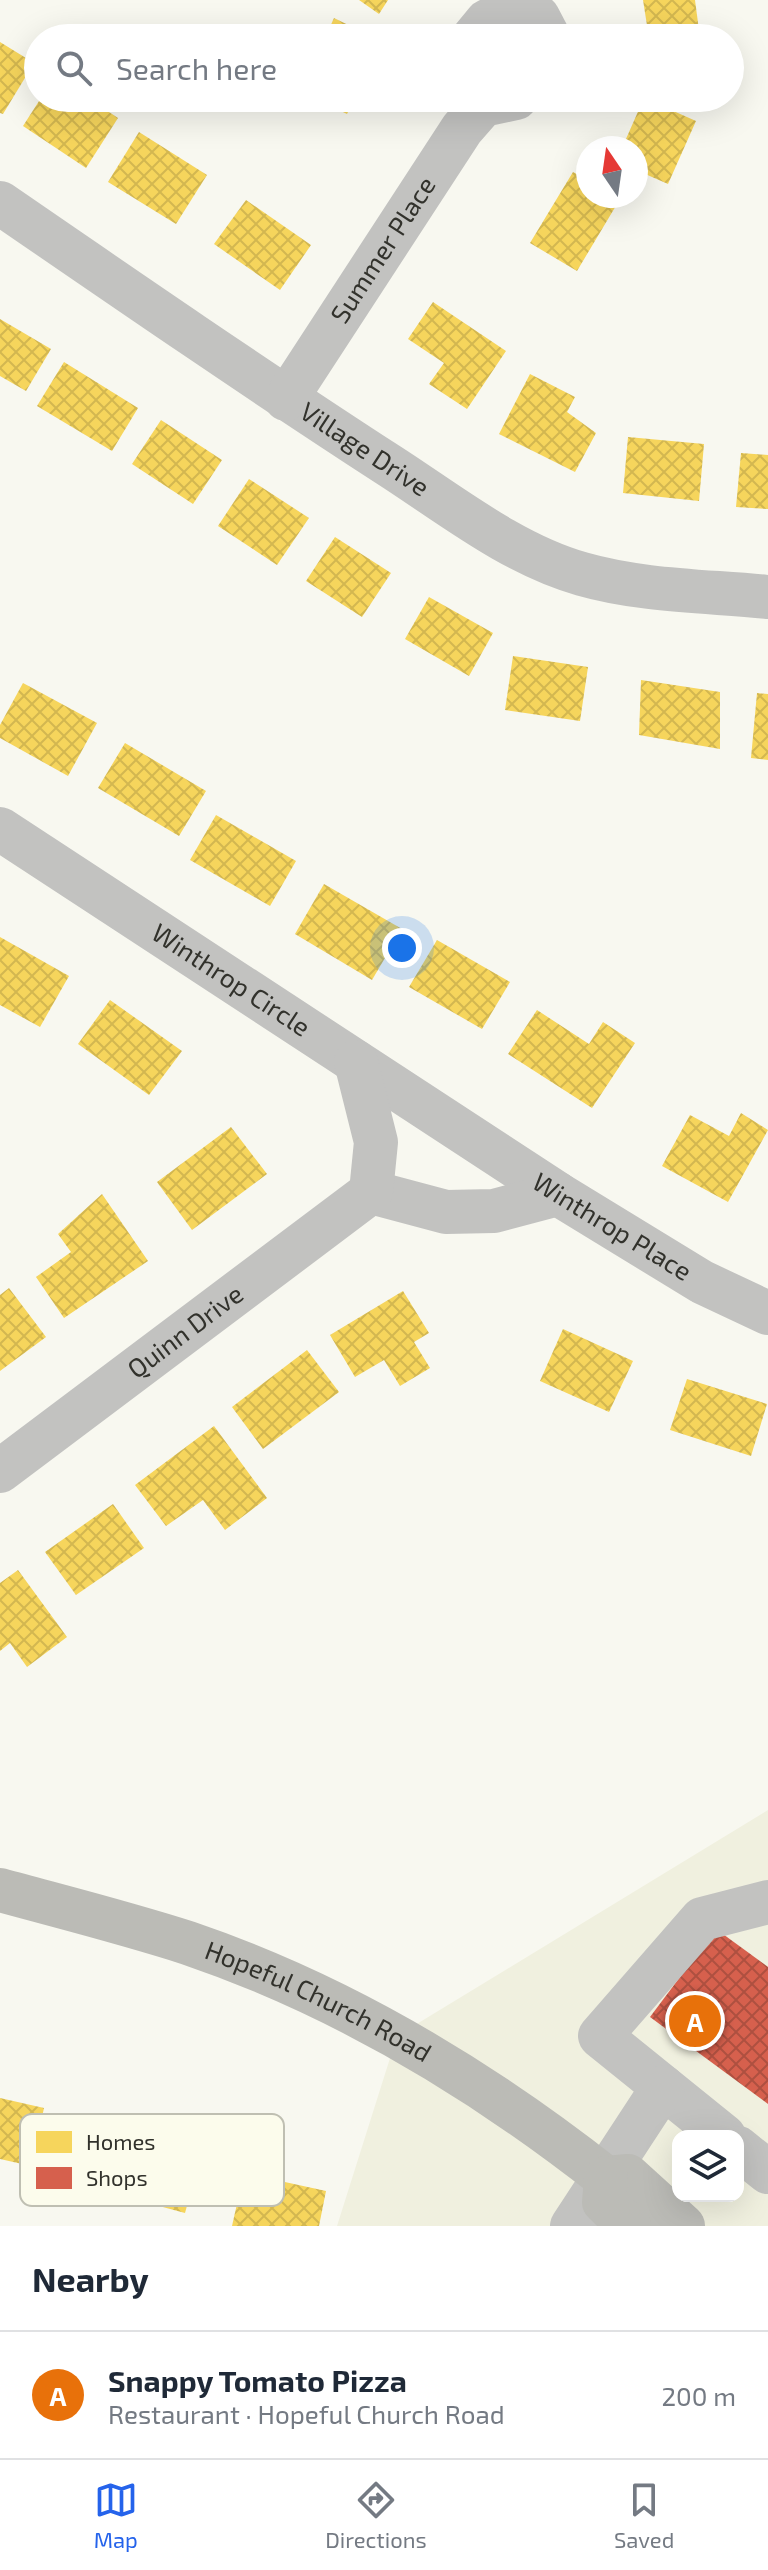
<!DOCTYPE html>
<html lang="en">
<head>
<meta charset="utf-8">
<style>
  body { margin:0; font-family:"Exo 2",sans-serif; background:#f2f2f3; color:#1f2937 }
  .controls { position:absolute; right:24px; bottom:24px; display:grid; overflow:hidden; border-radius:16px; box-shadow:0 8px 32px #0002 }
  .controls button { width:72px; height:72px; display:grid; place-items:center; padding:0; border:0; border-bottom:2px solid #e0e1e3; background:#fff; color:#1f2937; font:40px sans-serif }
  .compass { position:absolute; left:576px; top:136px; width:72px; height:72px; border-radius:50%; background:#fff; box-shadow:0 8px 32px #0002; rotate:347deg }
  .you { position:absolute; left:402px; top:948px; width:28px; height:28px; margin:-20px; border:6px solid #fff; border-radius:50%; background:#1a73e8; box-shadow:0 0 0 12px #1a73e833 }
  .badge { display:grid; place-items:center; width:52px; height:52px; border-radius:50%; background:#2563eb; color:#fff; font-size:26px; font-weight:700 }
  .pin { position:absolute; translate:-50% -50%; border:4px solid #fff; box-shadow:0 2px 8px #0006 }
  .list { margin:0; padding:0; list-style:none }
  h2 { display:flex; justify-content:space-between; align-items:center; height:104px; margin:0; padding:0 32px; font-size:34px }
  h2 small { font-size:26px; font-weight:400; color:#747a83 }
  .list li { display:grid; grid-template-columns:52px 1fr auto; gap:24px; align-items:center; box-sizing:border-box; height:128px; padding:0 32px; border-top:2px solid #e0e1e3 }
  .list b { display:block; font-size:30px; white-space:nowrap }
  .list p { margin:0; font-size:26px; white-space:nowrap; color:#747a83 }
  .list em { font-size:26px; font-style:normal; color:#747a83 }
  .icon { flex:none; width:44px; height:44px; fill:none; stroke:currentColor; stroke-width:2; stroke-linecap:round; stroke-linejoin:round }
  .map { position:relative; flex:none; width:768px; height:2226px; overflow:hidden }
  .search { position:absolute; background:#fff; box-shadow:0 8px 32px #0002; left:24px; right:24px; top:24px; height:88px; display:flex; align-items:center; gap:20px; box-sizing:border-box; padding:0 28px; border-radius:44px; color:#747a83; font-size:30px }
  .sheet { height:232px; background:#fff }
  nav { display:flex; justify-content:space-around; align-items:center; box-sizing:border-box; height:112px; border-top:2px solid #e0e1e3; background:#fff; font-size:22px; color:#747a83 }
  nav a { display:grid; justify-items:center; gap:4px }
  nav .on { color:#2563eb }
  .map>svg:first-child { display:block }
  .built { fill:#f0f0df; fill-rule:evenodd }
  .homes { fill:url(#homes-cross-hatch) }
  .shops { fill:url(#shops-cross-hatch) }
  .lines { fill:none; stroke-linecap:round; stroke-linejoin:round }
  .minor { stroke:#c2c2c0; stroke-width:44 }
  .major { stroke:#bbbbb6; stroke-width:44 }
  .labels { text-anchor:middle; stroke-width:8; stroke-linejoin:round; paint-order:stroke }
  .street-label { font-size:26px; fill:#32322c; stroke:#fcfcec }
  .key { fill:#fcfcec; stroke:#bfbfb2; stroke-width:2 }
  .key-label { font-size:22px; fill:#32322c }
</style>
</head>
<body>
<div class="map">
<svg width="768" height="2226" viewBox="0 0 768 2226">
  <defs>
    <pattern id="homes-cross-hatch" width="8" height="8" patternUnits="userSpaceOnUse" patternTransform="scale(2)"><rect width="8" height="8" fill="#f6d55c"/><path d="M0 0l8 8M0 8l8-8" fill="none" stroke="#d3b750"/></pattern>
    <pattern id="shops-cross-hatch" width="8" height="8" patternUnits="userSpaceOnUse" patternTransform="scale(2)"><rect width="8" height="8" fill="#d6604d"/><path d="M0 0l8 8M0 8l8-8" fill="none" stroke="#ae5040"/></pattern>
  </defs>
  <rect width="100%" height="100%" fill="#f8f8f0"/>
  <path class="built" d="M768,1810V2226H337L397,2036ZM678,2136H738V2196H678Z"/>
  <g class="homes">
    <polygon points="359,0 388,0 379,14"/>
    <polygon points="643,0 695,0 700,38 649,38"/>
    <polygon points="334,18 375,38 325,38"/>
    <polygon points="0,42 34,63 3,114 0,113"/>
    <polygon points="41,98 88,98 118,118 86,168 23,126"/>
    <polygon points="314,98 355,98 347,114"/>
    <polygon points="644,98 696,121 668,184 636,170 636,148 622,148"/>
    <polygon points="139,132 207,175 176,224 108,182"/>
    <polygon points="573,172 588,180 588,196 620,199 577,271 530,243"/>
    <polygon points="246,200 311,245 280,290 214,244"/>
    <polygon points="433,302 506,351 467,409 429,384 444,363 408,339"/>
    <polygon points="0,319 51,349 26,391 0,376"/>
    <polygon points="64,362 138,408 112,451 37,406"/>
    <polygon points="530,374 575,397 567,412 596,433 575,472 499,434"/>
    <polygon points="161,420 222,460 193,504 132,464"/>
    <polygon points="628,437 704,444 699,501 623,493"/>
    <polygon points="741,453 768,455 768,509 736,507"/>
    <polygon points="249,479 309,518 277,565 218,526"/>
    <polygon points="335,537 391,573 362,617 306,581"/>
    <polygon points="429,597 493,633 469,676 405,639"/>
    <polygon points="513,656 588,667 580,721 505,710"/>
    <polygon points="641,680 720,692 720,749 639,735"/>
    <polygon points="23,683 97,723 68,776 0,738 0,725"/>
    <polygon points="757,693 768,694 768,760 751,758"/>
    <polygon points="125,743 206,791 179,836 98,788"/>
    <polygon points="216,815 296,861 270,906 190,860"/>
    <polygon points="324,884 402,929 372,980 295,934"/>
    <polygon points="0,937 69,976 40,1027 0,1005"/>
    <polygon points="437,940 510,982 482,1029 409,987"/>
    <polygon points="110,1000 182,1051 149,1095 78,1044"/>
    <polygon points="537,1010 589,1044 603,1022 635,1043 592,1108 508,1054"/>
    <polygon points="741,1113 768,1130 728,1202 662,1166 690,1115 729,1136"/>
    <polygon points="231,1127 267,1174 192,1230 157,1182"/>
    <polygon points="102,1194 148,1261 64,1318 36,1277 71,1252 58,1234"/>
    <polygon points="9,1288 46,1337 0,1371 0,1295"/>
    <polygon points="403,1291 429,1333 414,1342 430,1368 400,1386 384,1360 355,1377 330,1335"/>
    <polygon points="563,1329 633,1361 609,1412 540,1381"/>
    <polygon points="307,1350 339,1392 263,1449 232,1407"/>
    <polygon points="687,1379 767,1404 751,1456 670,1430"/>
    <polygon points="214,1426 267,1498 225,1530 203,1500 166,1526 135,1485"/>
    <polygon points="113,1504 144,1548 76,1595 45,1552"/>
    <polygon points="18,1570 67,1637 27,1667 10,1643 0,1651 0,1583"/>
    <polygon points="0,2098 44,2108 31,2166 0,2159"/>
    <polygon points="123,2135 201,2155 185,2213 107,2192"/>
    <polygon points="244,2173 326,2191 319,2226 232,2226"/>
  </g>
  <polygon class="shops" points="716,1929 768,1967 768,2104 650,2017"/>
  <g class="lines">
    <g class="minor">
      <polyline points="473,38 487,21 514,9 538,17 549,38"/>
      <path id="s1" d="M0,203C128,291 256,379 387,464C448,503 511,554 582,574C641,591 707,591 768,597"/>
      <path id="s2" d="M286,399L462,129L483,105L516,98"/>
      <path id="s3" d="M0,829L558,1194L702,1282L768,1313"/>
      <polyline points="371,1192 446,1212 494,1211 558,1194"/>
      <path id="s4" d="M0,1471L371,1192L376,1142L356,1062"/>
      <polyline points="724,2136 600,2036 702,1919 768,1902"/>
      <polyline points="738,2148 768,2172"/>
      <polyline points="572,2226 663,2087"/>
    </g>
    <g class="major">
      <path id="s5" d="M0,1890C62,1907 126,1923 188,1943C341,1995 479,2078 606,2178L628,2176L683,2226"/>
      <polyline points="606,2178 604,2202 629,2226"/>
    </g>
  </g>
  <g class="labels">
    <g class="street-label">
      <text dy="9" stroke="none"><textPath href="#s2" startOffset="178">Summer Place</textPath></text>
      <text dy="9" stroke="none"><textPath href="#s1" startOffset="440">Village Drive</textPath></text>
      <text dy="9" stroke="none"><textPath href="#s3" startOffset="276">Winthrop Circle</textPath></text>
      <text dy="9" stroke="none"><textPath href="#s3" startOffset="730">Winthrop Place</textPath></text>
      <text dy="9" stroke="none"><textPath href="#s4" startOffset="232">Quinn Drive</textPath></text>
      <text dy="9" stroke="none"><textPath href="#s5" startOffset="338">Hopeful Church Road</textPath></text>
    </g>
  </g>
  <rect x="20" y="2114" width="264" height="92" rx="12" class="key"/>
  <rect x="36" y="2131" width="36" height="22" fill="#f6d55c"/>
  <rect x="36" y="2167" width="36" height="22" fill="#d6604d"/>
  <g class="key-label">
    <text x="86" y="2150">Homes</text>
    <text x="86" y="2186">Shops</text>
  </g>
</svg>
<div class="controls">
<button><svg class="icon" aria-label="layers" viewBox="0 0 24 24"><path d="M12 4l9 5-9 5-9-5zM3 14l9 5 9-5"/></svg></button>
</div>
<svg class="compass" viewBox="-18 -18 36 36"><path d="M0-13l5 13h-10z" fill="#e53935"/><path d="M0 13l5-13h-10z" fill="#747a83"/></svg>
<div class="you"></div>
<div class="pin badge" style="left:695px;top:2021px;background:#e8710a">A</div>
<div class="search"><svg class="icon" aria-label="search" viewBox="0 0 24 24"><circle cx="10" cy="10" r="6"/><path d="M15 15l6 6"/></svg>Search here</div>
</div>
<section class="sheet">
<h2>Nearby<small></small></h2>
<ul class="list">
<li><span class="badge" style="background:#e8710a">A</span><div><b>Snappy Tomato Pizza</b><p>Restaurant · Hopeful Church Road</p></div><em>200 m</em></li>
</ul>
</section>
<nav>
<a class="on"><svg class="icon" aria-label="map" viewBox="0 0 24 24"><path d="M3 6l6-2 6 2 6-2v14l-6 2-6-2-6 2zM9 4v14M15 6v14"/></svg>Map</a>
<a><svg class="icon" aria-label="directions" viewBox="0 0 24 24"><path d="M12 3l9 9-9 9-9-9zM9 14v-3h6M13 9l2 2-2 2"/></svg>Directions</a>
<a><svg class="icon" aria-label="saved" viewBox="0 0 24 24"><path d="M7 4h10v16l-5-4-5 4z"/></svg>Saved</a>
</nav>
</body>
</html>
